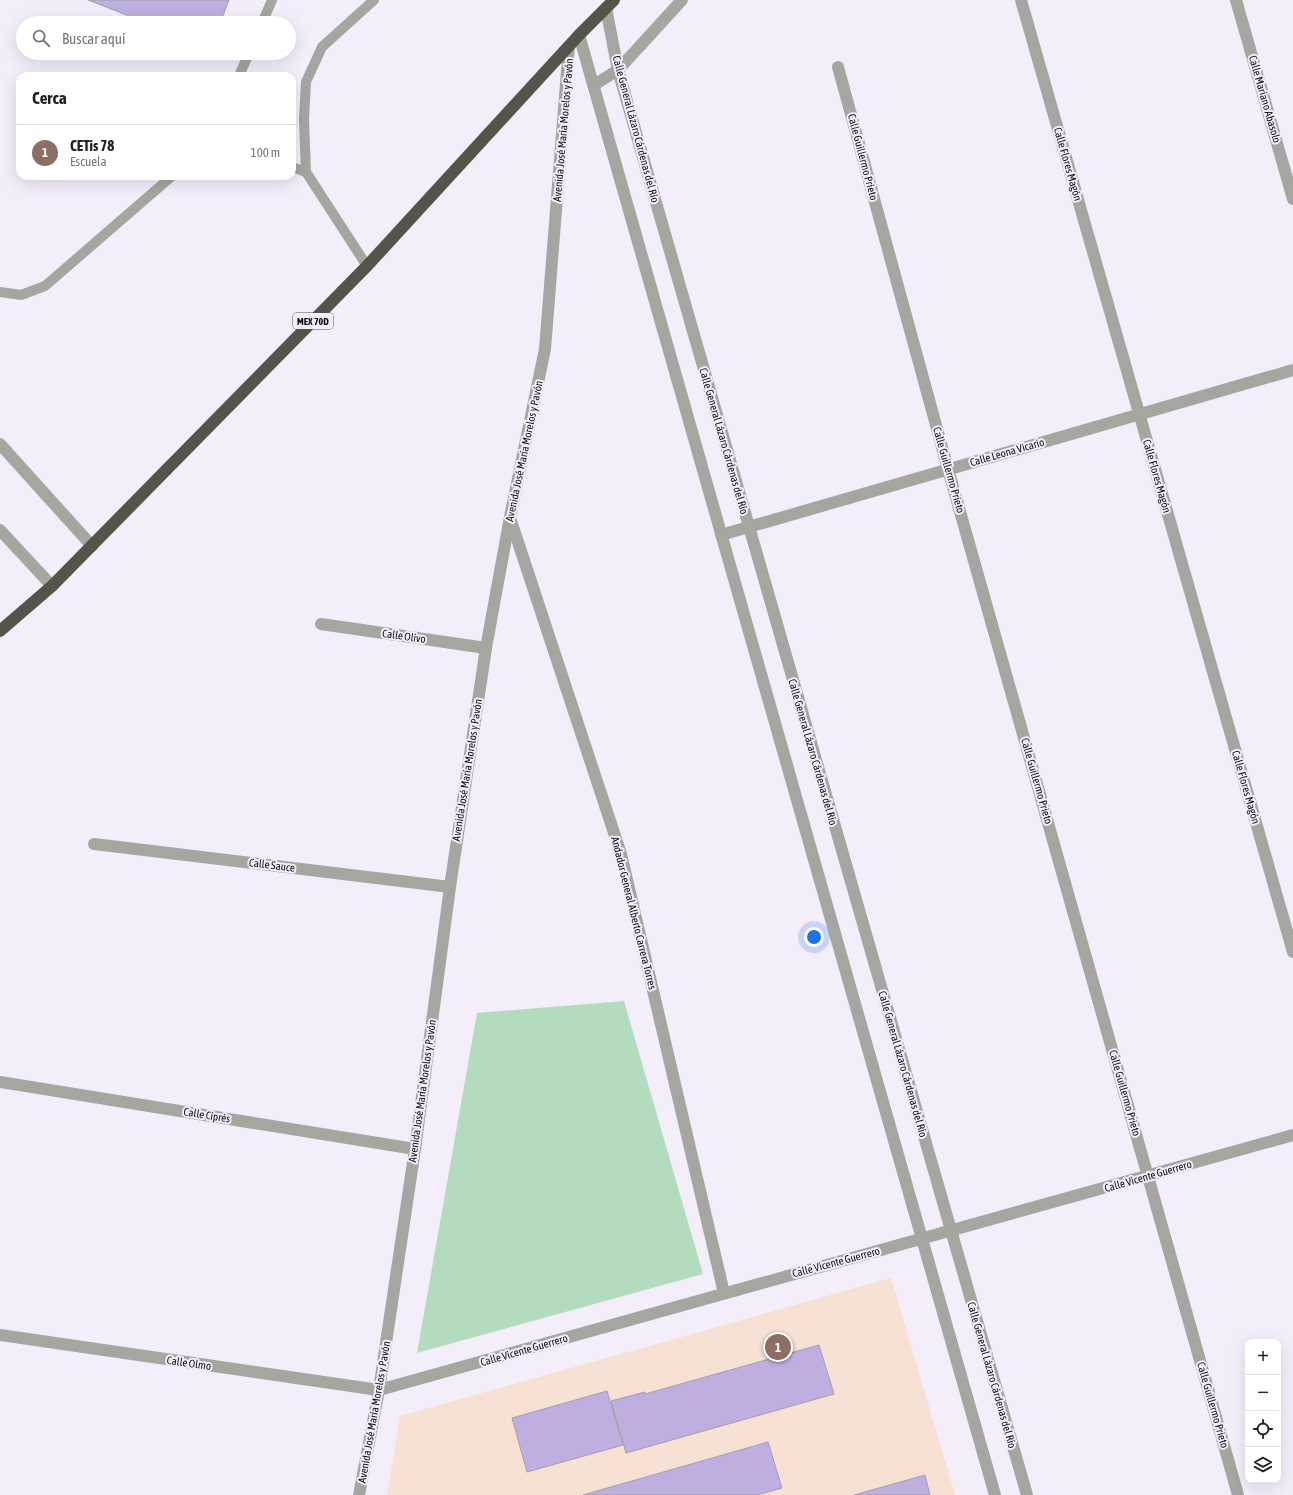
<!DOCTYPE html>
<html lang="es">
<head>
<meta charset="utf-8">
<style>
  body { margin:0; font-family:"Asap Condensed",sans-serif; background:#f2f2f2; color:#222 }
  .controls { position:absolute; right:12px; bottom:12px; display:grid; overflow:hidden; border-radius:8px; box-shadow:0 4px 16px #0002 }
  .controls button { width:36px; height:36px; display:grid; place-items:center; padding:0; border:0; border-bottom:1px solid #e0e0e0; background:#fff; color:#222; font:20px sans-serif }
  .you { position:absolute; left:814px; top:937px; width:14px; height:14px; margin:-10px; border:3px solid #fff; border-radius:50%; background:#1a73e8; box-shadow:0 0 0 6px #1a73e833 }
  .badge { display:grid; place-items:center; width:26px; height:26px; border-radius:50%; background:#24699e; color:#fff; font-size:13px; font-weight:700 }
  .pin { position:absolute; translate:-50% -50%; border:2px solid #fff; box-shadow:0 1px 4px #0006 }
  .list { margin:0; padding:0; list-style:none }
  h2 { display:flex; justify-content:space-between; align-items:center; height:52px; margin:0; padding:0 16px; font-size:17px }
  h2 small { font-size:13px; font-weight:400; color:#767676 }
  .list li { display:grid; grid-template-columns:26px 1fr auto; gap:12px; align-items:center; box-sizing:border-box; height:56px; padding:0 16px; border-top:1px solid #e0e0e0 }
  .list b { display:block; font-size:15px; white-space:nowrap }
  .list p { margin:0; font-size:13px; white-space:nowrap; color:#767676 }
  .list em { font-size:13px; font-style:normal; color:#767676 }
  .icon { flex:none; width:22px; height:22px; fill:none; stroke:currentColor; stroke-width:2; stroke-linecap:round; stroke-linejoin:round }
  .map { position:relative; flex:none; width:1293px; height:1495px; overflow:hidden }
  .search { position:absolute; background:#fff; box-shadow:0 4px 16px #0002; left:16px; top:16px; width:280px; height:44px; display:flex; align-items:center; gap:10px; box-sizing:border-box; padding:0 14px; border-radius:22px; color:#767676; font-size:15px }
  .panel { position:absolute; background:#fff; box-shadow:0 4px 16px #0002; left:16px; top:72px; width:280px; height:108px; border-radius:12px }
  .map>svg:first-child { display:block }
  .education { fill:#f7e1d4 }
  .green { fill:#b3dcbe }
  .building { fill:#beafe0; stroke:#a29fac }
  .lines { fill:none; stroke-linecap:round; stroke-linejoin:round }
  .service { stroke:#a6a6a0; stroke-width:10 }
  .minor { stroke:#a6a6a0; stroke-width:12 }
  .tertiary { stroke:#a6a6a0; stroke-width:12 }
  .motorway { stroke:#545448; stroke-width:12 }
  .labels { text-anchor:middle; stroke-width:4; stroke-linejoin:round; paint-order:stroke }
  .shield { fill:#f4edfa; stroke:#555158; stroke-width:1 }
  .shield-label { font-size:10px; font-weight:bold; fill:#110e13 }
  .street-label { font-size:11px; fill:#110e13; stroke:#f4edfa }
</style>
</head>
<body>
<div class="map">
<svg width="1293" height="1495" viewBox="0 0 1293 1495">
  <rect width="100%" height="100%" fill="#f4edfa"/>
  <polygon class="education" points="891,1278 955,1495 387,1495 400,1416"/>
  <polygon class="green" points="624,1001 703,1274 417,1353 477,1013"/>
  <g class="building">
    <polygon points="88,0 229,0 220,23 147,23"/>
    <polygon points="819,1345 834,1394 626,1453 611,1401 645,1392 645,1394"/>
    <polygon points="607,1391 623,1445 527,1472 512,1418"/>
    <polygon points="768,1442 782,1488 757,1495 583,1495"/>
    <polygon points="925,1475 930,1495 854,1495"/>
  </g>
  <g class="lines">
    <g class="service">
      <polyline points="262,23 272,0"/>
      <polyline points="239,76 249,53"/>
      <polyline points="292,167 306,172"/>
      <polyline points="367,266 306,172 304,119 306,82 322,47 374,0"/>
      <polyline points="0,292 21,295 45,286 172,176"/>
    </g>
    <g class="minor">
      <polyline points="1021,0 1293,952"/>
      <polyline points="1236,0 1293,199"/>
      <polyline points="838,67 948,469 1238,1495"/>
      <polyline points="594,85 618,70 682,0"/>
      <polyline points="0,444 92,546"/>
      <polyline points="510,518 621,854 724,1293"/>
      <polyline points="0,530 52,586"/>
      <polyline points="721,535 1293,370"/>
      <polyline points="321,624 486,648"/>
      <polyline points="94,844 450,887"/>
      <polyline points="0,1082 415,1149"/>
      <polyline points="0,1335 379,1390 1293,1135"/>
      <polyline points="359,1495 379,1390 415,1149 450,887 486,648 510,517 545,349 569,46"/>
    </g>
    <g class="tertiary">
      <polyline points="606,8 618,70 1027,1495"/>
      <polyline points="579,35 995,1495"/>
    </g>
    <polyline class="motorway" points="0,631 52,586 367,266 579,35 614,0"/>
  </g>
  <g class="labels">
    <rect class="shield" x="293" y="313" width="40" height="16" rx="3"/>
    <g class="shield-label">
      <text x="313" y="325">MEX 70D</text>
    </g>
    <g class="street-label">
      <text transform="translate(1265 99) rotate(74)" y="4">Calle Mariano Abasolo</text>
      <text transform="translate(636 129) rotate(75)" y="4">Calle General Lázaro Cárdenas del Río</text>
      <text transform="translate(563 130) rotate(-85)" y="4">Avenida José María Morelos y Pavón</text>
      <text transform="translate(863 157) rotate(75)" y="4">Calle Guillermo Prieto</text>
      <text transform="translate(1068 164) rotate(74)" y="4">Calle Flores Magón</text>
      <text transform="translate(724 441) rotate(74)" y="4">Calle General Lázaro Cárdenas del Río</text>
      <text transform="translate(524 451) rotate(-78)" y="4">Avenida José María Morelos y Pavón</text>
      <text transform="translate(1007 452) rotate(-16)" y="4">Calle Leona Vicario</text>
      <text transform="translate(949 470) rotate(74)" y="4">Calle Guillermo Prieto</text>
      <text transform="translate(1157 476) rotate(74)" y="4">Calle Flores Magón</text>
      <text transform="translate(404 636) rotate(8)" y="4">Calle Olivo</text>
      <text transform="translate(813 752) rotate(74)" y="4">Calle General Lázaro Cárdenas del Río</text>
      <text transform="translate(467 770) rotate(-81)" y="4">Avenida José María Morelos y Pavón</text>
      <text transform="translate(1037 781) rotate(74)" y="4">Calle Guillermo Prieto</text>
      <text transform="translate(1246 787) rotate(74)" y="4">Calle Flores Magón</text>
      <text transform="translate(272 865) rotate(7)" y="4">Calle Sauce</text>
      <text transform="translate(634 913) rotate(76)" y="4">Andador General Alberto Carrera Torres</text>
      <text transform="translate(903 1064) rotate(74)" y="4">Calle General Lázaro Cárdenas del Río</text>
      <text transform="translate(422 1091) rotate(-82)" y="4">Avenida José María Morelos y Pavón</text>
      <text transform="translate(1125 1093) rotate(74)" y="4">Calle Guillermo Prieto</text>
      <text transform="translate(207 1115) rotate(9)" y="4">Calle Ciprés</text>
      <text transform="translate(1148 1176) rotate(-16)" y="4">Calle Vicente Guerrero</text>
      <text transform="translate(836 1262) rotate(-15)" y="4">Calle Vicente Guerrero</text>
      <text transform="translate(524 1350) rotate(-16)" y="4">Calle Vicente Guerrero</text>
      <text transform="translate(189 1363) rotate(8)" y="4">Calle Olmo</text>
      <text transform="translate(992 1375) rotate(74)" y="4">Calle General Lázaro Cárdenas del Río</text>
      <text transform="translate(1213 1405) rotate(74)" y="4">Calle Guillermo Prieto</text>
      <text transform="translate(374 1412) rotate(-80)" y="4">Avenida José María Morelos y Pavón</text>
    </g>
  </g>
</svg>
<div class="controls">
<button>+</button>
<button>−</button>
<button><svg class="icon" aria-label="locate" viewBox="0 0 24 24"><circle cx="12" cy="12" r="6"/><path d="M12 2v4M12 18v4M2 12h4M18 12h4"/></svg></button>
<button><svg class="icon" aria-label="layers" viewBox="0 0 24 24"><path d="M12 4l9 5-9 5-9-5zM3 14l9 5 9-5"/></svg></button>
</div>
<div class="you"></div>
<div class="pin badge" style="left:778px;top:1347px;background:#8d6e63">1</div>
<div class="search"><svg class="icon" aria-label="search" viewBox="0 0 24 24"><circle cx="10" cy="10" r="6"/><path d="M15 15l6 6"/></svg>Buscar aquí</div>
<section class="panel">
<h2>Cerca<small></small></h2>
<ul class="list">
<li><span class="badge" style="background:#8d6e63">1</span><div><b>CETis 78</b><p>Escuela</p></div><em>100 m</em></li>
</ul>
</section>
</div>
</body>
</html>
